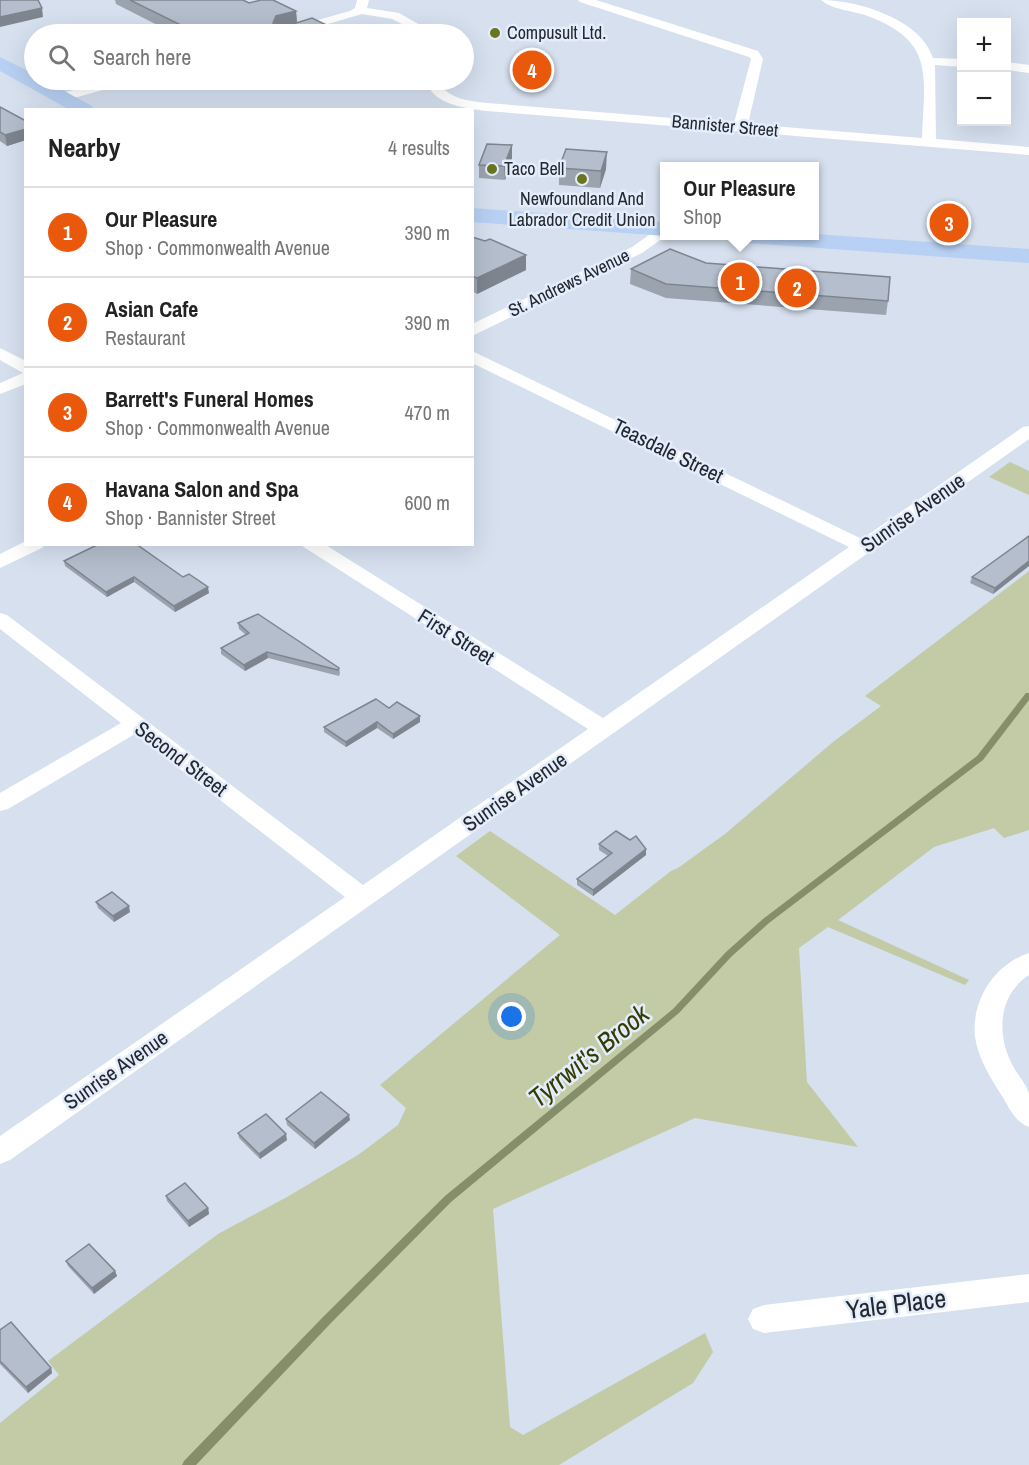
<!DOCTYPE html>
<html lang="en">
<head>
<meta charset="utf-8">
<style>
  body { margin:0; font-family:"Archivo Narrow",sans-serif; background:#f6f6f6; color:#222 }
  .controls { position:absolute; right:18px; top:18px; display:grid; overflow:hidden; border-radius:0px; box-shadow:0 6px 24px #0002 }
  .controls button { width:54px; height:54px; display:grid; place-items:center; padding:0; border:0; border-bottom:2px solid #e0e0e0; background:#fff; color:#222; font:30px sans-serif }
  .you { position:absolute; left:512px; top:1017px; width:21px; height:21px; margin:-15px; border:4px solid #fff; border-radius:50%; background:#1a73e8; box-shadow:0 0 0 9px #1a73e833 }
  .badge { display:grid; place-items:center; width:39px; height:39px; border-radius:50%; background:#ea580c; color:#fff; font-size:20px; font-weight:700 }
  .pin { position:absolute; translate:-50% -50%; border:3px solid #fff; box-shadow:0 2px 6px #0006 }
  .popup { position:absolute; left:660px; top:162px; width:159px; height:78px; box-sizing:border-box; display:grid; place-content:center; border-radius:0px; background:#fff; filter:drop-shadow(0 2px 4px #0005); font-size:20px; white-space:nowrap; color:#767676 }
  .popup b { font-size:22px; color:#222 }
  .popup::after { content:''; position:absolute; left:50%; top:100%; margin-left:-12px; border:12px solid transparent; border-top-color:#fff }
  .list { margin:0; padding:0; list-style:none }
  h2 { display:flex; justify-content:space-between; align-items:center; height:78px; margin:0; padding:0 24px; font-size:26px }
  h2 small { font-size:20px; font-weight:400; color:#767676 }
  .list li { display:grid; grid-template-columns:39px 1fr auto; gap:18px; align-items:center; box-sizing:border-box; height:90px; padding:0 24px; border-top:2px solid #e0e0e0 }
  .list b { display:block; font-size:22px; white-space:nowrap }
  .list p { margin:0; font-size:20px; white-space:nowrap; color:#767676 }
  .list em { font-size:20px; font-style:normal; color:#767676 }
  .icon { flex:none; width:33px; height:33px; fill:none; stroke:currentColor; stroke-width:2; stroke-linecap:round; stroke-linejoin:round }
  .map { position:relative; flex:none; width:1029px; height:1465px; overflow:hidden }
  .search { position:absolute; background:#fff; box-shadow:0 6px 24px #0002; left:24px; top:24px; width:450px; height:66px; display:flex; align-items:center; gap:15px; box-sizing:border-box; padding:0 21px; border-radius:33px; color:#767676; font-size:22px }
  .panel { position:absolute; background:#fff; box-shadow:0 6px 24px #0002; left:24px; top:108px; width:450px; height:438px; border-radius:0px }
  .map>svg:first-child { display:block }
  .green { fill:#c2caa6 }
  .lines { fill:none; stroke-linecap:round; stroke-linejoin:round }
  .stream { fill:#868d6b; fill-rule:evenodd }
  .minor { fill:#fff; fill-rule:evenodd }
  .primary { fill:#b8d0f3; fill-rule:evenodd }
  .wall { fill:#9ba3af }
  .shaded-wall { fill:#7e858f }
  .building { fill:#b4becc; stroke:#7e858f; stroke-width:1.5 }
  .poi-dot { fill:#6a751f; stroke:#e3edfc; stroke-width:2 }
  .labels { text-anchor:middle; stroke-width:5; stroke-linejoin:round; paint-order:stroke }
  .far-poi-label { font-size:18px; fill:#24282e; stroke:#e3edfc; text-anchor:start }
  .far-street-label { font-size:18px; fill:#24282e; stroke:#e3edfc }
  .street-label { font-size:21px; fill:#24282e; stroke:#e3edfc }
  .near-street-label { font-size:26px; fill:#24282e; stroke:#e3edfc }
  .near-water-label { font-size:27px; font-style:italic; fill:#353c00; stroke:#e3edfc }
</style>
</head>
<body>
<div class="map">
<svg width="1029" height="1465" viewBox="0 0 1029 1465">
  <rect width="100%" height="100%" fill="#d6e0ef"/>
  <g class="green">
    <polygon points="1010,462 1029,471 1029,495 989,477"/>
    <polygon points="1029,571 1029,830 1004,838 994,828 934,847 838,920 969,980 965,985 828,927 799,948 807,1082 858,1147 695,1118 493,1209 510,1427 523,1435 705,1333 713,1352 693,1383 559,1465 0,1465 0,1423 59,1375 48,1361 218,1234 287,1197 358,1155 398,1125 406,1108 380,1085 560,935 456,856 490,831 615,915 671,871 678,868 725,834 833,742 881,706 865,696"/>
  </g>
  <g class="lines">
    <polygon class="stream" points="1026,693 1029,693 1029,700 983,760 769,923 732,956 679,1013 451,1202 330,1324 196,1465 182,1465 184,1461 322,1318 445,1196 673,1009 726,952 763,919 977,756"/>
    <g class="minor">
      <polygon points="357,0 369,0 367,8 399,13 436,34 422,34 392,19 362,14 294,34 276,34 278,31 350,11 355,8"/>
      <path d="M578,0H596L758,51L763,59L748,124L922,138C924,74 936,41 865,15C852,11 831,9 821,0C857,0 921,19 933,58L962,59V67L935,65L936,139L1029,147V155L487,111C465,108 432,105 426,80H438C446,99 469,101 487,103L734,123L751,59L749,57L580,2Z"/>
      <polygon points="1006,62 1029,65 1029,73 1006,70"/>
      <polygon points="111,80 129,80 128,83 63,101 56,97 58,94"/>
      <polygon points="660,224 665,226 663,238 642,253 472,336 472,324 632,247 649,235 655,226"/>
      <polygon points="0,348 26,361 26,384 0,394 0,383 23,373 0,360"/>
      <polygon points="472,351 862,539 1023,427 1029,426 1029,439 10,1160 0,1164 0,1136 345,897 135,734 8,809 0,811 0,793 121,723 0,629 0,613 7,615 363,885 588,729 299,544 324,544 603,718 849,547 472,363"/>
      <polygon points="26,541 26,544 45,544 42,548 0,568 0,554"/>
      <path d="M1029,953V975C998,995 996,1035 1013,1066C1017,1074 1027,1085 1029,1094C1029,1104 1029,1116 1029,1127C1015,1122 1010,1109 1002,1096C991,1079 978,1058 975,1037C971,1000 995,964 1029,953Z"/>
      <polygon points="1029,1274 1029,1302 764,1333 753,1329 748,1319 753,1309 764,1305"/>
    </g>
    <g class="primary">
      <polygon points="0,57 34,74 34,80 44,80 92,106 94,110 70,110 0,71"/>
      <polygon points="472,208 665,222 666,236 472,222"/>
      <polygon points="815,234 1029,249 1029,263 747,243 739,241 736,236"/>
    </g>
  </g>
  <g class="wall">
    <polygon points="115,0 243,0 249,3 296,11 297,22 341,32 341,34 175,34 116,4"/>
    <polygon points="0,107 26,121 26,140 7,146 0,141"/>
    <polygon points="512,158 505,180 479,178 479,165"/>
    <polygon points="559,168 606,169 600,188 559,185"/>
    <polygon points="472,237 526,270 477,294 472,291"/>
    <polygon points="706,263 888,301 886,315 666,298 630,284 631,269"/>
    <polygon points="1029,536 1029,566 993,594 970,583 972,577"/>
    <polygon points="64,561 183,577 209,593 175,612 134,582 107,597 65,566"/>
    <polygon points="238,623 339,668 340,673 339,676 268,658 245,671 221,654 221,648 246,635 239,629"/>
    <polygon points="389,708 420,722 393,739 377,728 346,747 324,732 324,727"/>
    <polygon points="630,840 646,849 646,855 593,896 577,885 577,879 608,856 599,850 599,844"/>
    <polygon points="96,902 130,912 114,922 98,908"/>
    <polygon points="286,1119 350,1120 315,1149 287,1125"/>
    <polygon points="238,1133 287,1140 260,1159 239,1138"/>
    <polygon points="166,1196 208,1208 209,1214 189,1227 167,1201"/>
    <polygon points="66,1261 115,1271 117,1276 94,1294 68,1266"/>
    <polygon points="0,1330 51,1368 52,1373 28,1393 0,1364"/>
  </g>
  <g class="shaded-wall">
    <polygon points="42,8 43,17 0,27 0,17"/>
    <polygon points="296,11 297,23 273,23 276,16"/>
    <polygon points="26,129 26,140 7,146 5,135"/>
    <polygon points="512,145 512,158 505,180 504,166"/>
    <polygon points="607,152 606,169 600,188 601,171"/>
    <polygon points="526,255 526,270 477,294 477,278"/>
    <polygon points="1029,561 1029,566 993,594 995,588"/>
    <polygon points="134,577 134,582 107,597 106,592"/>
    <polygon points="208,587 209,593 175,612 174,606"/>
    <polygon points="267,652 268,658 245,671 244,665"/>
    <polygon points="420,716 420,722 393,739 393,734"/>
    <polygon points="377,722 377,728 346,747 346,742"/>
    <polygon points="646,849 646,855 593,896 593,890"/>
    <polygon points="129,906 130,912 114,922 113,916"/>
    <polygon points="349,1115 350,1120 315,1149 314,1143"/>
    <polygon points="286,1134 287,1140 260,1159 259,1154"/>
    <polygon points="208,1208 209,1214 189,1227 188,1221"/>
    <polygon points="115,1271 117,1276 94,1294 92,1288"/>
    <polygon points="51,1368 52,1373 28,1393 26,1387"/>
  </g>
  <g class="building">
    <polygon points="0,0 38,0 42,8 0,17"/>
    <polygon points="130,0 243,0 249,3 261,0 273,0 296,11 276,16 273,23 293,24 312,18 341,32 332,34 199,34"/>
    <polygon points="0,107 26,121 26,129 5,135 0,132"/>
    <polygon points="487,144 512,145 504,166 479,165"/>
    <polygon points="566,149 607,152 601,171 559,168"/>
    <polygon points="472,237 485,241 490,239 526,255 477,278 472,276"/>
    <polygon points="670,249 706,263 890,277 888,301 666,284 631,269"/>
    <polygon points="1029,536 1029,561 995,588 972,577"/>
    <polygon points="99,544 136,544 183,577 189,574 208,587 174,606 134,577 106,592 64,561"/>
    <polygon points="258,614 339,668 338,670 267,652 244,665 221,648 249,633 238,623"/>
    <polygon points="376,699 389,708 397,702 420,716 393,734 377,722 346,742 324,727"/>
    <polygon points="616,831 630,840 636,836 646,849 593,890 577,879 612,853 599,844"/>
    <polygon points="112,892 129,906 113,916 96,902"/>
    <polygon points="321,1092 349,1115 314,1143 286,1119"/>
    <polygon points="266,1114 286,1134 259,1154 238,1133"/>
    <polygon points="185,1183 208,1208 188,1221 166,1196"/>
    <polygon points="89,1244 115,1271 92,1288 66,1261"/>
    <polygon points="11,1322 51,1368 26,1387 0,1361 0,1330"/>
  </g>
  <g class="poi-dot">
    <circle cx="495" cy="33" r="6"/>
    <circle cx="492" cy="169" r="6"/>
    <circle cx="582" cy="179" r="6"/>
  </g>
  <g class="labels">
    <g class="far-poi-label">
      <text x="507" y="39">Compusult Ltd.</text>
      <text x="504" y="175">Taco Bell</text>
      <text x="582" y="205" text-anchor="middle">Newfoundland And<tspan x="582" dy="21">Labrador Credit Union</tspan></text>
    </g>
    <g class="far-street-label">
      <text transform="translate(725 126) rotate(5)" y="6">Bannister Street</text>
      <text transform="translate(569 283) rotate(-26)" y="6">St. Andrews Avenue</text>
    </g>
    <g class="street-label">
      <text transform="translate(668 451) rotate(26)" y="7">Teasdale Street</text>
      <text transform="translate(913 513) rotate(-35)" y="7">Sunrise Avenue</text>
      <text transform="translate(456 637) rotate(32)" y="7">First Street</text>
      <text transform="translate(181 759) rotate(37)" y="7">Second Street</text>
      <text transform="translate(515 792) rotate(-35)" y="7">Sunrise Avenue</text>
      <text transform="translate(116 1070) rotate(-35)" y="7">Sunrise Avenue</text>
    </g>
    <g class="near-street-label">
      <text transform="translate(896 1304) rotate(-7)" y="9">Yale Place</text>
    </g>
    <g class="near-water-label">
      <text transform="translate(589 1056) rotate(-39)" y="9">Tyrrwit's Brook</text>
    </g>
  </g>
</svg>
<div class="controls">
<button>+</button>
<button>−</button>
</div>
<div class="you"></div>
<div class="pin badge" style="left:740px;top:282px">1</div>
<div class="popup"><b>Our Pleasure</b>Shop</div>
<div class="pin badge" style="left:797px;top:288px">2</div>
<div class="pin badge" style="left:949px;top:223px">3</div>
<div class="pin badge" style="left:532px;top:70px">4</div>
<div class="search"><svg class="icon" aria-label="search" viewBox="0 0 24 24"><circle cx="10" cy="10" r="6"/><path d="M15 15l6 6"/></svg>Search here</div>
<section class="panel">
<h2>Nearby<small>4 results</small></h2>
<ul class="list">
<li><span class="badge">1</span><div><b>Our Pleasure</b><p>Shop · Commonwealth Avenue</p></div><em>390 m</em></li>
<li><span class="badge">2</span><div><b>Asian Cafe</b><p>Restaurant</p></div><em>390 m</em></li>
<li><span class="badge">3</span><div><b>Barrett's Funeral Homes</b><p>Shop · Commonwealth Avenue</p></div><em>470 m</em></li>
<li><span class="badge">4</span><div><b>Havana Salon and Spa</b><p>Shop · Bannister Street</p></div><em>600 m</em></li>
</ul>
</section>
</div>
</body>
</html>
